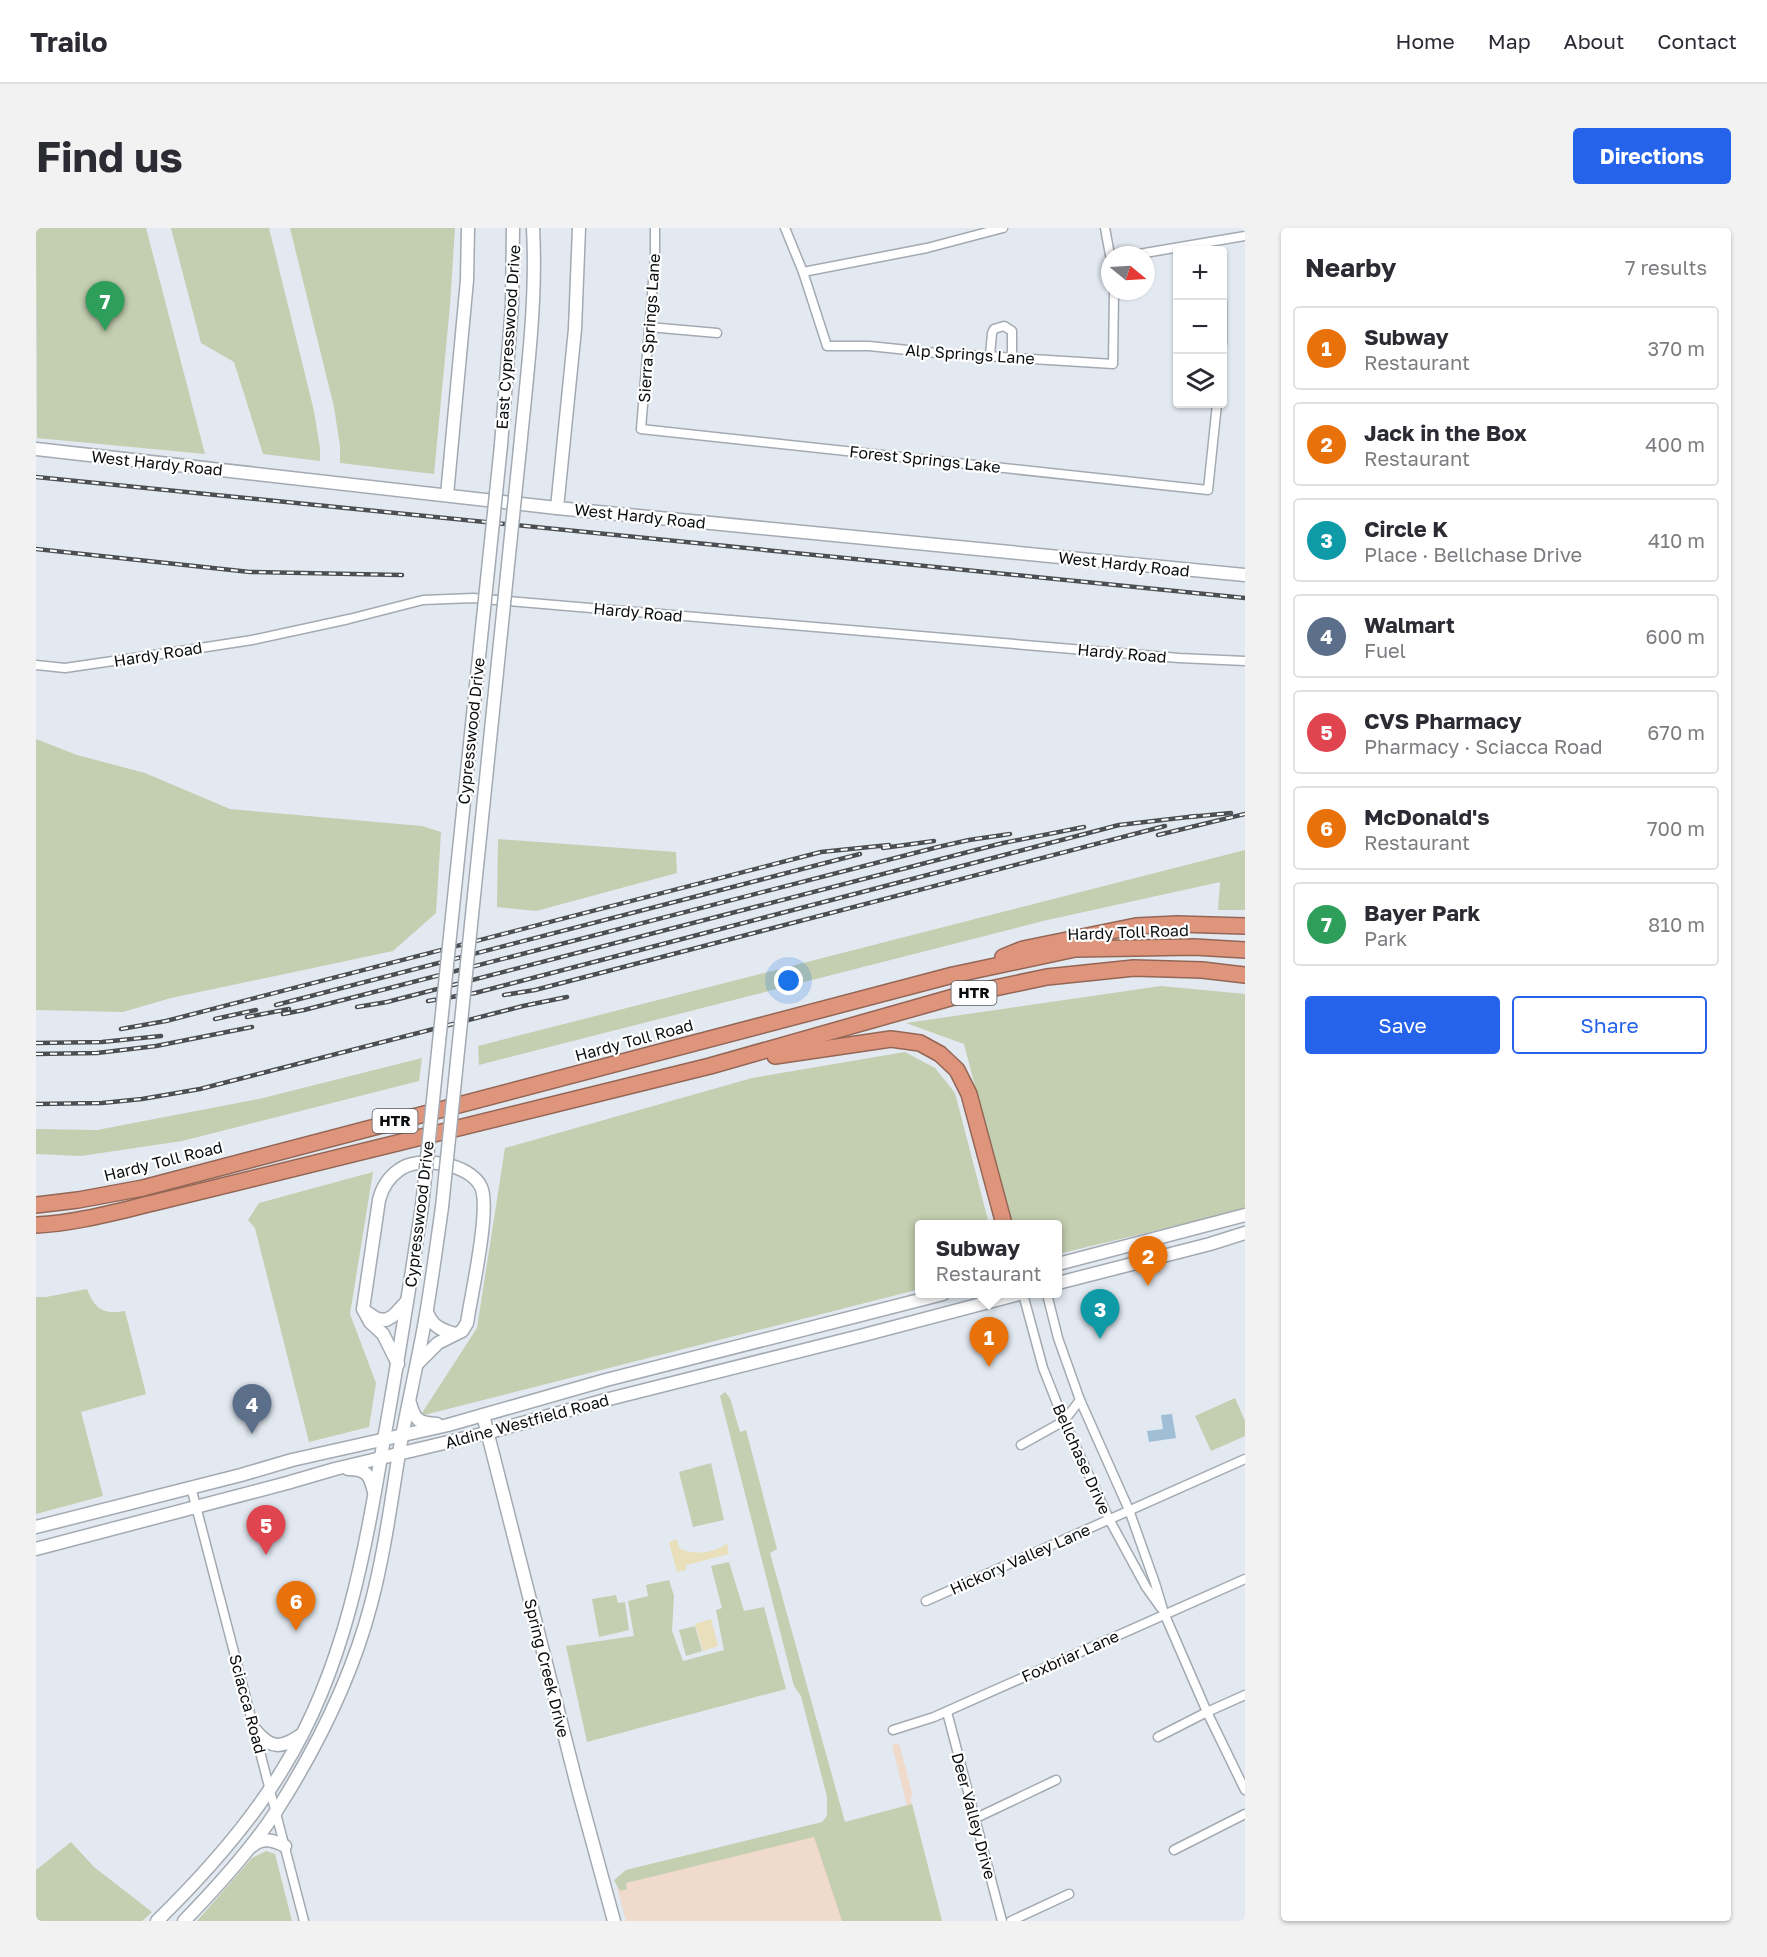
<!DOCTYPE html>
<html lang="en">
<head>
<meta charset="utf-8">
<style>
  body { margin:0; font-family:"Golos Text",sans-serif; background:#f2f2f3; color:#2b2b33 }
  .controls { position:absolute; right:18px; top:18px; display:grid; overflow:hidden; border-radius:6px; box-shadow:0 2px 4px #0004 }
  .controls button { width:54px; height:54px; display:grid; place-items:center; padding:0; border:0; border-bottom:2px solid #e1e1e2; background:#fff; color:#2b2b33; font:30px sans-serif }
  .compass { position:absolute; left:1065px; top:18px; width:54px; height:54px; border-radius:50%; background:#fff; box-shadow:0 2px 4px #0004; rotate:108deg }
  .you { position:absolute; left:753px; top:753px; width:21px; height:21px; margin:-15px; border:4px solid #fff; border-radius:50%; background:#1a73e8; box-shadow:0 0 0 9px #1a73e833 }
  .badge { display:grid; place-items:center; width:39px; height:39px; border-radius:50%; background:#2563eb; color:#fff; font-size:20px; font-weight:700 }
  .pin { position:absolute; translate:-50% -50px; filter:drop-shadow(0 2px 3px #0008) }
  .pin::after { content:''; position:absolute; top:32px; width:21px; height:18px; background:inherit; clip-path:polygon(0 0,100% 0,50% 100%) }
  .popup { position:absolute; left:879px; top:992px; width:147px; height:78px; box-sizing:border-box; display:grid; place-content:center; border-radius:6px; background:#fff; filter:drop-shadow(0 2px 4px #0005); font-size:20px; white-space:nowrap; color:#7c7c81 }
  .popup b { font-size:22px; color:#2b2b33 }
  .popup::after { content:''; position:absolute; left:50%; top:100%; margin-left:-12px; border:12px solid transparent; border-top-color:#fff }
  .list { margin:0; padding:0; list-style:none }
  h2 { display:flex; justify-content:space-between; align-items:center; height:78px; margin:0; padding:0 24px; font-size:26px }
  h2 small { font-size:20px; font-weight:400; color:#7c7c81 }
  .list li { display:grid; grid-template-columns:39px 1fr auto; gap:18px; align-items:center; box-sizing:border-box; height:84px; margin:0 12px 12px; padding:0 12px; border:2px solid #e1e1e2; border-radius:6px }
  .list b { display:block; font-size:22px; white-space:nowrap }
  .list p { margin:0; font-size:20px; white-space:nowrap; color:#7c7c81 }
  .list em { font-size:20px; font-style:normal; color:#7c7c81 }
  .actions { display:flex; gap:12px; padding:18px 24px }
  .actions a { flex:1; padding:14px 0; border:2px solid #2563eb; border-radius:6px; text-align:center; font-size:21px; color:#2563eb }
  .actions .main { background:#2563eb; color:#fff }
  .icon { flex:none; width:33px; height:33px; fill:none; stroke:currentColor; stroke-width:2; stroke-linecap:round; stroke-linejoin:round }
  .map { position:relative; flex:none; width:1209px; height:1693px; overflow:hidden; border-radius:6px }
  header { display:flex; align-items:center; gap:36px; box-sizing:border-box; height:84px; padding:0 30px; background:#fff; border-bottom:2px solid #e1e1e2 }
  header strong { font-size:28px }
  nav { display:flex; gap:33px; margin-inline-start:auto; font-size:21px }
  .intro { display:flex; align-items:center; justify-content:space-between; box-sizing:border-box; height:144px; padding:0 36px }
  h1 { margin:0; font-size:42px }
  .button { padding:15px 27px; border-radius:6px; background:#2563eb; color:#fff; font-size:21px; font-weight:700 }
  main { display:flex; gap:36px; padding:0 36px }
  aside { flex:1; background:#fff; border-radius:6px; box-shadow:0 2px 4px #0004 }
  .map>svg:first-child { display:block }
  .education { fill:#efdacc }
  .green { fill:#c4ceb0 }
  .sand { fill:#e9dfba }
  .water { fill:#a1bed7 }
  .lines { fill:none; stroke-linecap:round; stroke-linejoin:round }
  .street-casing { stroke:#a3aab2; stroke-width:11 }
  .secondary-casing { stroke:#a3aab2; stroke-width:15 }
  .highway-casing { stroke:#946656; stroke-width:18 }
  .street { stroke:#fff; stroke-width:8 }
  .secondary { stroke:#fff; stroke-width:12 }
  .highway { stroke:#de957c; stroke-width:15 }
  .rail-casing { stroke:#4b4f53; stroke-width:4.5 }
  .rail { stroke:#fff; stroke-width:2; stroke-dasharray:7; stroke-linecap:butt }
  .secondary-bridge-casing { stroke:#a3aab2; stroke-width:15; stroke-linecap:butt }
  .secondary-bridge { stroke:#fff; stroke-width:12 }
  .labels { text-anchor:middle; stroke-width:4.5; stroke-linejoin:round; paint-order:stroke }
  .shield { fill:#fff; stroke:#545658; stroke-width:1.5 }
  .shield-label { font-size:15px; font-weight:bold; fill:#0b0e10 }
  .street-label { font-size:16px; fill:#0b0e10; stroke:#fff }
</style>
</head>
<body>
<header>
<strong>Trailo</strong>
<nav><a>Home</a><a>Map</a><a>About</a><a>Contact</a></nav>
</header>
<div class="intro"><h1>Find us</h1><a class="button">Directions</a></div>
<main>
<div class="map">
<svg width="1209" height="1693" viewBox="0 0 1209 1693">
  <rect width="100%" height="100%" fill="#e2e9f1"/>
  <polygon class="education" points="863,1515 877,1568 874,1569 906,1693 590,1693 580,1655 871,1578 856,1517"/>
  <g class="green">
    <polygon points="0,0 110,0 169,226 1,210"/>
    <polygon points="135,0 233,0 278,183 284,220 284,233 227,226 198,134 165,115"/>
    <polygon points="254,0 419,0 414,77 398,246 304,235 304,218 298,179"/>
    <polygon points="0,511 41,527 109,545 194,581 386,598 405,604 400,685 357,723 135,770 87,784 0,782"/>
    <polygon points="462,611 640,624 641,645 500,683 461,679"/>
    <polygon points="1209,622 1209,682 1182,682 1184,654 1007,693 443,837 442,818"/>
    <polygon points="1125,758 1209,766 1209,981 1022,1026 1022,996 975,996 928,816 870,795"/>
    <polygon points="869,824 899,840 919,865 953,996 884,996 884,1061 384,1188 441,1100 469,920 716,850"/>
    <polygon points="386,830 383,853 146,913 45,928 0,926 0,901 61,902 223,871"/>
    <polygon points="337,944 314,1086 340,1155 333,1199 273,1214 219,1000 212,992 223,975"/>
    <path d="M51,1061C59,1081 67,1087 89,1083L110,1166L45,1184L67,1268L0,1286V1069H10Z"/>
    <polygon points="689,1164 694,1170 704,1204 710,1202 741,1321 734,1325 809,1594 876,1576 906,1693 806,1693 778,1609 590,1655 591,1661 584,1663 578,1652 590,1642 786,1594 791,1588 791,1569 765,1468 758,1458 684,1168"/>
    <polygon points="1199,1170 1209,1193 1209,1208 1175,1223 1159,1188"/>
    <polygon points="675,1235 688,1292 657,1299 643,1244"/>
    <polygon points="693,1334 708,1383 728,1379 750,1461 551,1514 530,1418 598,1408 592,1373 612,1368 610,1357 633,1352 638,1368 636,1403 647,1433 688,1422 680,1382 686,1380 675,1338"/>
    <polygon points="580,1367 582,1375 589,1374 593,1402 563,1409 556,1371"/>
    <polygon points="659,1398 666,1423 650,1428 643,1402"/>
    <polygon points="35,1614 58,1639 116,1684 106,1693 0,1693 0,1642"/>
    <polygon points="230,1623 239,1626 256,1693 161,1693 216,1630"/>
  </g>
  <g class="sand">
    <path d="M641,1311L643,1320C657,1328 679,1325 691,1315L693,1326L650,1337V1342L641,1344L633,1314Z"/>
    <polygon points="675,1391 682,1418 667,1423 659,1396"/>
  </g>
  <polygon class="water" points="1136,1186 1140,1210 1113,1214 1111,1203 1127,1201 1125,1187"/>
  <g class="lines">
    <g class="street-casing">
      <g id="street">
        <polyline points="619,0 619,29 605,201 1172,262 1181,176"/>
        <polyline points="749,0 767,44 791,118 833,118 901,125 1077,136 1078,63"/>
        <polyline points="1069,0 1074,27"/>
        <polyline points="1097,27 1209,8"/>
        <polyline points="767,44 891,20 967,0"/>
        <polyline points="1186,73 1186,116"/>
        <polyline points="613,99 681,105"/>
        <polyline points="954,128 956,105 958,101 968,98 976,103 976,129"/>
        <polyline points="0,437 29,440 125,426 216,412 313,391 387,372 437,370 1143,430 1209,433"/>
        <polyline points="987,1066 1007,1140 1028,1193 1073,1291 1110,1359 1125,1380"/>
        <polyline points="1011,1066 1022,1110 1044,1172 1093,1282 1119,1355 1128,1385 1171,1484 1209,1562"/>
        <polyline points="985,1217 1028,1193 1044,1172"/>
        <polyline points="155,1259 268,1693"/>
        <polyline points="890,1373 1209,1231"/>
        <polyline points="911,1484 966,1693"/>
        <polyline points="857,1502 898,1489 1209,1351"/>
        <polyline points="1122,1509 1171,1484 1209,1467"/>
        <polyline points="938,1591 1020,1552"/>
        <polyline points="1138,1622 1209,1586"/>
        <polyline points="975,1693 1033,1666"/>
      </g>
    </g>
    <g class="secondary-casing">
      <g id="secondary">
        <polyline points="465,217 476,77 477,0"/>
        <path d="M484,220C491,147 501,73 497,0"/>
        <polyline points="0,221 521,280 1209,347"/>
        <polyline points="411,267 431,52 432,0"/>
        <polyline points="521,280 539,101 543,0"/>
        <polyline points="1022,1036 1209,987"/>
        <polyline points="1022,1055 1174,1016 1209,1005"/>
        <polyline points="329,1083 341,1091 350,1092 357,1088 371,1073"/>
        <path d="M391,1084C396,1098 405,1102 419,1106"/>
        <path d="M362,1136L347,1106L334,1094L327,1081L343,972C346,960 353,949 363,942C382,927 434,935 445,959C455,980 435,1068 431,1095L426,1103L402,1115L381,1136"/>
        <path d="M374,1175C379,1193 383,1195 401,1196"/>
        <polyline points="447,1187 542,1561 578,1693"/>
        <path d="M312,1241C331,1241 334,1247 338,1264"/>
        <polyline points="0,1299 205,1247 256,1232 412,1197 570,1152 907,1066"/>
        <polyline points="0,1321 251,1255 299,1241 450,1205 573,1171 824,1108 983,1066"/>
        <path d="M219,1502C235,1521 245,1521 265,1507"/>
        <path d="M216,1618C227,1609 237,1612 249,1618"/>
        <path d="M121,1693C168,1647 214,1596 248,1539C309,1440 329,1324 348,1211C362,1134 374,1056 386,978"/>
        <path d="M148,1693C181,1659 215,1622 241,1582C281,1519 316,1449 335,1376C348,1327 355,1275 363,1225C371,1179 382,1133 390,1087C396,1051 401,1015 406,979"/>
      </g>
    </g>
    <g class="highway-casing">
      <g id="highway">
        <polyline points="967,729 987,721 1100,698 1141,696 1209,698"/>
        <polyline points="739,828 855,811 884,815 904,826 921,842 933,866 968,996"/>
        <polyline points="0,977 42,972 107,960 917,747 1039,721 1158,719 1209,722"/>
        <path d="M0,997C40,995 79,984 117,975L674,838L921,768L1011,749L1098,740L1166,742L1209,747"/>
      </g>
    </g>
    <use href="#street" class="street"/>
    <use href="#secondary" class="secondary"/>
    <use href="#highway" class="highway"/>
    <g class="rail-casing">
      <g id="rail">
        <polyline points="0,249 1209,370"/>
        <polyline points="0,321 214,344 366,347"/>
        <polyline points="1153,589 1195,585"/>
        <polyline points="1122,607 1209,586"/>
        <polyline points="847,620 898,613"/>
        <polyline points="468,767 499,762 1129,598"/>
        <polyline points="392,773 439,765 1083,597 1161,588"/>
        <polyline points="240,777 824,626"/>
        <polyline points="321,779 351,774 967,615 1048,599"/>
        <polyline points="247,786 268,782 902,619 933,612 974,606"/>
        <polyline points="211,789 253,781"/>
        <polyline points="179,791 220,782"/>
        <polyline points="85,801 130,793 785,624 853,617"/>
        <polyline points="0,815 66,814 125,808"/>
        <polyline points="0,826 61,825 120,818 216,799"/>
        <polyline points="0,876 66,875 106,871 164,861 487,778 531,769"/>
      </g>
    </g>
    <use href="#rail" class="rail"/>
    <g class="secondary-bridge-casing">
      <g id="secondary-bridge">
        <polyline points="386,978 465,217"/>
        <polyline points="406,979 484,220"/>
      </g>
    </g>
    <use href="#secondary-bridge" class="secondary-bridge"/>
  </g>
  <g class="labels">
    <g class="shield">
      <rect x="915.5" y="753" width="45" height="24" rx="4.5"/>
      <rect x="336.5" y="881" width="45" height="24" rx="4.5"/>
    </g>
    <g class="shield-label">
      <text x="938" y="770">HTR</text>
      <text x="359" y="898">HTR</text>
    </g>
    <g class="street-label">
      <text transform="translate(613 100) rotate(-86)" y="6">Sierra Springs Lane</text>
      <text transform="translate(472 109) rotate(-86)" y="6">East Cypresswood Drive</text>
      <text transform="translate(934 126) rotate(4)" y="6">Alp Springs Lane</text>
      <text transform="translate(889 231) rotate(6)" y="6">Forest Springs Lake</text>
      <text transform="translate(121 235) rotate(6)" y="6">West Hardy Road</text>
      <text transform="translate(604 288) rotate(6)" y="6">West Hardy Road</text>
      <text transform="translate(1088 336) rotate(6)" y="6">West Hardy Road</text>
      <text transform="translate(602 384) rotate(5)" y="6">Hardy Road</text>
      <text transform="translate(1086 425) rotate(5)" y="6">Hardy Road</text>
      <text transform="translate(122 426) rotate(-9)" y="6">Hardy Road</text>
      <text transform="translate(435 503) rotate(-84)" y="6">Cypresswood Drive</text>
      <text transform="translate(1092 704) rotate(-2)" y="6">Hardy Toll Road</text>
      <text transform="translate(598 812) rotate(-15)" y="6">Hardy Toll Road</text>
      <text transform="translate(127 933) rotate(-14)" y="6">Hardy Toll Road</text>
      <text transform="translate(383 986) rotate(-83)" y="6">Cypresswood Drive</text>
      <text transform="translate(491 1193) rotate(-15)" y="6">Aldine Westfield Road</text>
      <text transform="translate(1046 1231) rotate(66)" y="6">Bellchase Drive</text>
      <text transform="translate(984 1331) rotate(-24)" y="6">Hickory Valley Lane</text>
      <text transform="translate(1034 1428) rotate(-24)" y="6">Foxbriar Lane</text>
      <text transform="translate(511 1440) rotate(76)" y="6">Spring Creek Drive</text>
      <text transform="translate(212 1476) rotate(75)" y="6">Sciacca Road</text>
      <text transform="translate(938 1588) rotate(75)" y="6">Deer Valley Drive</text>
    </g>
  </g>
</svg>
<div class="controls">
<button>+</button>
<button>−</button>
<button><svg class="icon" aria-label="layers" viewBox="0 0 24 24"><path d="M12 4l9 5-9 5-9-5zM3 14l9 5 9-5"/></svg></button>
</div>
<svg class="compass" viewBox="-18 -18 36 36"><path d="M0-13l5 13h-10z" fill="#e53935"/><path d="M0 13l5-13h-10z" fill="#7c7c81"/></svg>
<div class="you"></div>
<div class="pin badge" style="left:953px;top:1139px;background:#e8710a">1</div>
<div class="popup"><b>Subway</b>Restaurant</div>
<div class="pin badge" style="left:1112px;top:1058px;background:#e8710a">2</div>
<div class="pin badge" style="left:1064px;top:1111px;background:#0f9aa8">3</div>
<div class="pin badge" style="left:216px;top:1206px;background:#5c6f8a">4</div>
<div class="pin badge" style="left:230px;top:1327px;background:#e0444e">5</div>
<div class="pin badge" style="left:260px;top:1403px;background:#e8710a">6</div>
<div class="pin badge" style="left:69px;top:103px;background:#2e9e5b">7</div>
</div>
<aside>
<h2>Nearby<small>7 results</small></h2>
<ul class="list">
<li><span class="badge" style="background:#e8710a">1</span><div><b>Subway</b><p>Restaurant</p></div><em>370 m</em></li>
<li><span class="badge" style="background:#e8710a">2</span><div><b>Jack in the Box</b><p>Restaurant</p></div><em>400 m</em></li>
<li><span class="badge" style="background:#0f9aa8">3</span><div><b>Circle K</b><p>Place · Bellchase Drive</p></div><em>410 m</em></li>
<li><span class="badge" style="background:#5c6f8a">4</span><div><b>Walmart</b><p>Fuel</p></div><em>600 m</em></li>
<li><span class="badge" style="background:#e0444e">5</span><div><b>CVS Pharmacy</b><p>Pharmacy · Sciacca Road</p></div><em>670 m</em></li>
<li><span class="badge" style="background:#e8710a">6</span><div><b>McDonald's</b><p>Restaurant</p></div><em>700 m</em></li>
<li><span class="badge" style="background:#2e9e5b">7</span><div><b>Bayer Park</b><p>Park</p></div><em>810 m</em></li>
</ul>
<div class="actions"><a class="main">Save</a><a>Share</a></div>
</aside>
</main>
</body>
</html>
